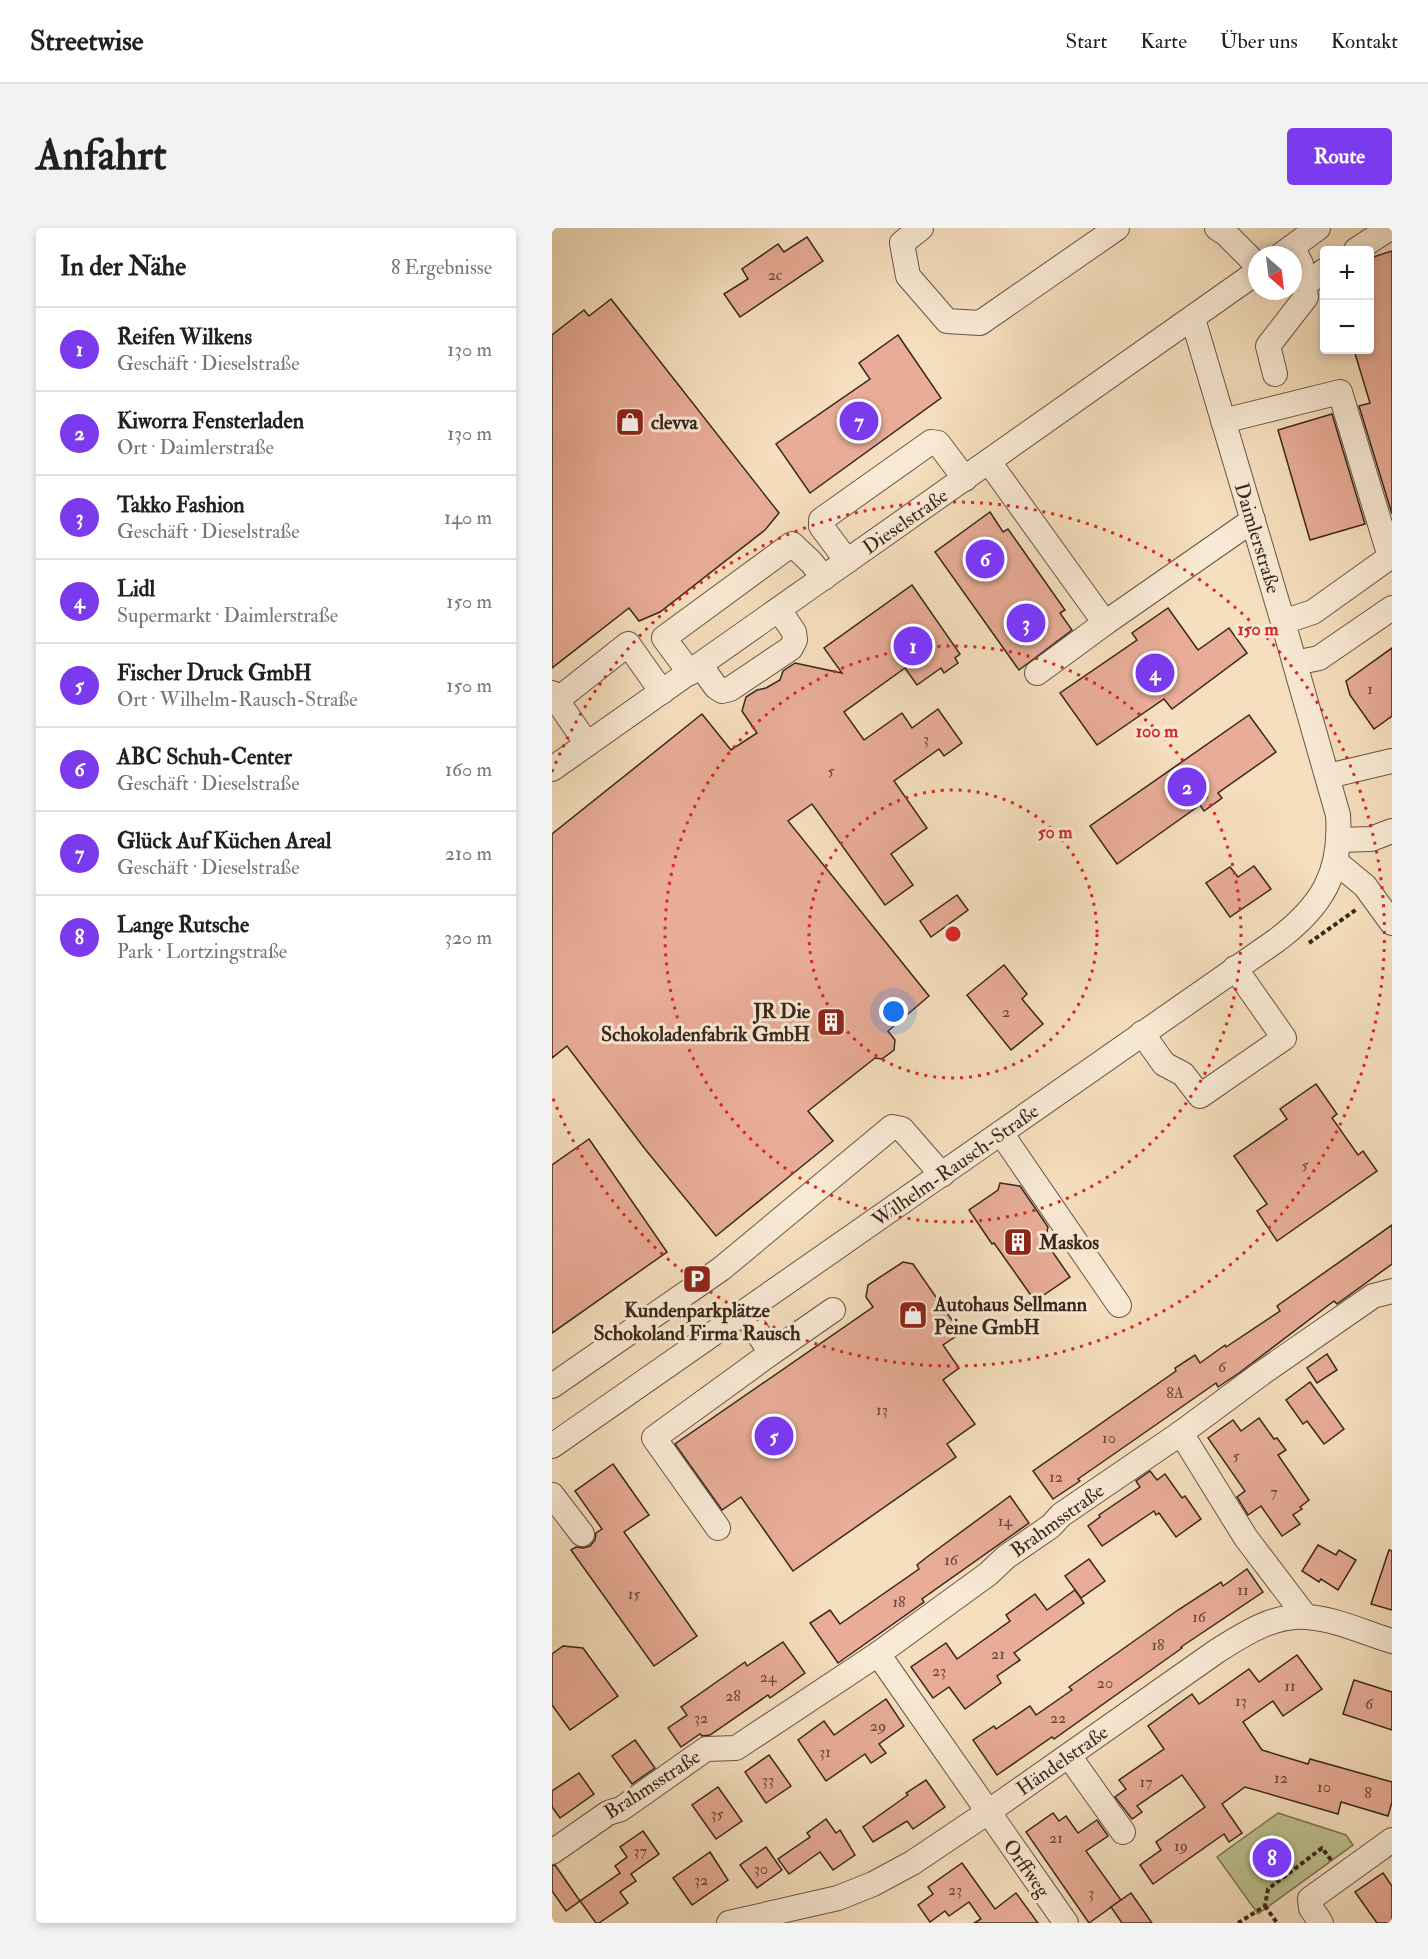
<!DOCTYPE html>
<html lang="de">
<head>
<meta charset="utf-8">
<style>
  body { margin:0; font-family:"IM FELL Double Pica",serif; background:#f2f2f2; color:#202124 }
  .controls { position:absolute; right:18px; top:18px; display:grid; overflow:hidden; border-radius:6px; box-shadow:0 3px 9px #0003 }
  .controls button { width:54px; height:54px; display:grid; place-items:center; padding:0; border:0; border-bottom:2px solid #e0e0e0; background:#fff; color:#202124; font:30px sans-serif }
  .compass { position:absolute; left:696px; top:18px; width:54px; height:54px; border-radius:50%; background:#fff; box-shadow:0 3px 9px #0003; rotate:152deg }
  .you { position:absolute; left:342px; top:784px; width:21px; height:21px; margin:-15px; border:4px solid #fff; border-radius:50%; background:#1a73e8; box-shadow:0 0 0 9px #1a73e833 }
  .badge { display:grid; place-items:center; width:39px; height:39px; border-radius:50%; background:#7c3aed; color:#fff; font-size:20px; font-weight:700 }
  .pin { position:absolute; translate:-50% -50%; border:3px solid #fff; box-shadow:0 2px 6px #0006 }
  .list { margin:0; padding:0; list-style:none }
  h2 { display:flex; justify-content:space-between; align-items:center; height:78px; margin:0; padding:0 24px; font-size:26px }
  h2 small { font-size:20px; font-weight:400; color:#757577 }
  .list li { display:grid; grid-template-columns:39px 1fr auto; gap:18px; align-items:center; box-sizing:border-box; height:84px; padding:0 24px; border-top:2px solid #e0e0e0 }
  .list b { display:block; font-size:22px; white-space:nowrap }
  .list p { margin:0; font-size:20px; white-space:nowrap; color:#757577 }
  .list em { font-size:20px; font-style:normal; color:#757577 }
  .map { position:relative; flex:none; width:840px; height:1695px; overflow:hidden; border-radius:6px }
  header { display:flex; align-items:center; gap:36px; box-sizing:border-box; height:84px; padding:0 30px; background:#fff; border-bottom:2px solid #e0e0e0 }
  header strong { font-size:28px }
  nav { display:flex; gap:33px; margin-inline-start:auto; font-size:21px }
  .intro { display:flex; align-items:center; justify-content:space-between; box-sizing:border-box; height:144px; padding:0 36px }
  h1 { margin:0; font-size:42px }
  .button { padding:15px 27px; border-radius:6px; background:#7c3aed; color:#fff; font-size:21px; font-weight:700 }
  main { display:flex; gap:36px; padding:0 36px }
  aside { flex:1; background:#fff; border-radius:6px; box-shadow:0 3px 9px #0003 }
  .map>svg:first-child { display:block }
  .green { fill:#bdc190; stroke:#7b7456; stroke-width:1.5 }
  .building { fill:#e8ac97; stroke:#39271d; stroke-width:1.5 }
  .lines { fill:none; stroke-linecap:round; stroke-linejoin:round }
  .minor-casing { stroke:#685545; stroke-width:26 }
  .path { stroke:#39271d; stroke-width:4; stroke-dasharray:4.5 3; stroke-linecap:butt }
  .minor { stroke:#f9ead5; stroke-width:24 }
  .ring { fill:none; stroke:#d62828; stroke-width:3; stroke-dasharray:3 6 }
  .labels { text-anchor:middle; stroke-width:6; stroke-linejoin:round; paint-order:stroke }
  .number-label { font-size:16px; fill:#65483c }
  .poi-label { font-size:20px; font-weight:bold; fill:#39271d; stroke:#f9ead5; text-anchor:start }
  .street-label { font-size:20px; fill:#39271d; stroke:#f9ead5 }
  .centre { fill:#d62828; stroke:#f9ead5; stroke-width:3 }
  .ring-label { font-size:18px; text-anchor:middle; font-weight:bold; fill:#d62828; stroke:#f9ead5; stroke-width:6; stroke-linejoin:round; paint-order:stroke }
</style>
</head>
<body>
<header>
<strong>Streetwise</strong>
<nav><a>Start</a><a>Karte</a><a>Über uns</a><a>Kontakt</a></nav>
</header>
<div class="intro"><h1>Anfahrt</h1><a class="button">Route</a></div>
<main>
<aside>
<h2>In der Nähe<small>8 Ergebnisse</small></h2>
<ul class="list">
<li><span class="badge">1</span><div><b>Reifen Wilkens</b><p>Geschäft · Dieselstraße</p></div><em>130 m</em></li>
<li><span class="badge">2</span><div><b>Kiworra Fensterladen</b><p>Ort · Daimlerstraße</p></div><em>130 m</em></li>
<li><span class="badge">3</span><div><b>Takko Fashion</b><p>Geschäft · Dieselstraße</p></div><em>140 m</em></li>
<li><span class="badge">4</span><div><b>Lidl</b><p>Supermarkt · Daimlerstraße</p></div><em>150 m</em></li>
<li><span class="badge">5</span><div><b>Fischer Druck GmbH</b><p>Ort · Wilhelm-Rausch-Straße</p></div><em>150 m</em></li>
<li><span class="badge">6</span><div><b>ABC Schuh-Center</b><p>Geschäft · Dieselstraße</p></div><em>160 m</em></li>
<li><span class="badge">7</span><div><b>Glück Auf Küchen Areal</b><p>Geschäft · Dieselstraße</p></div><em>210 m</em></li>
<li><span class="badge">8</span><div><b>Lange Rutsche</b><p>Park · Lortzingstraße</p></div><em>320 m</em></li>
</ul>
</aside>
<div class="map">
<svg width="840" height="1695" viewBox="0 0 840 1695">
  <rect width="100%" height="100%" fill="#f6dfbe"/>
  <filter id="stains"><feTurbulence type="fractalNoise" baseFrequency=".00333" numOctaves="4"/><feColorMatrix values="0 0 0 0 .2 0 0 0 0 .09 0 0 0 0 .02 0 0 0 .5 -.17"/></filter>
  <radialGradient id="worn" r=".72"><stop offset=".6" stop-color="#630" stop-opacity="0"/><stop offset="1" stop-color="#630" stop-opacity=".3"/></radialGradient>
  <polygon class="green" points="726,1585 794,1607 801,1617 706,1686 665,1629"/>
  <g class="building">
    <polygon points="255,9 271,33 188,89 172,66 196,51 190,41 226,16 232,24"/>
    <polygon points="840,23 840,286 807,178 818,175 802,122 818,122 818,30"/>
    <polygon points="59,71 227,285 213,302 108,384 87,393 77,380 0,440 0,107 32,82 37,88"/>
    <polygon points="346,107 389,170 258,265 224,216 318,151 307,135"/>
    <polygon points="780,186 813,296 758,312 726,202"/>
    <polygon points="438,284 451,304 456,301 513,382 508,385 520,402 467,442 383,324"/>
    <polygon points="360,357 408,426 403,430 406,435 392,445 389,440 365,457 353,440 292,484 312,512 350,485 360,500 386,481 410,515 392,528 387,521 342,553 375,600 339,626 361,657 333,677 260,576 236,593 377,768 336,803 343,812 342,822 330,831 323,830 256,883 281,913 164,1008 93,921 15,818 0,830 0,606 150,486 179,522 205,505 190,483 194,469 205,462 214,460 228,452 231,443 243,435 290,445 272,420"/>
    <polygon points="616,380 646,422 677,400 695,425 620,481 612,471 545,517 508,465 585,412 580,405"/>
    <polygon points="840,420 840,488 822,501 798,467 794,453"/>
    <polygon points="697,487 724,524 666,565 670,570 652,583 648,577 565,636 538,598"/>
    <polygon points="702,638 719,661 678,689 654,655 678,639 686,649"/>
    <polygon points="405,667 416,682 379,709 368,693"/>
    <polygon points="452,737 475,766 470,771 491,796 459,822 415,767"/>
    <polygon points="764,856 785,886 780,890 806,927 811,923 825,943 725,1013 705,983 715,976 682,928 735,891 728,881"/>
    <polygon points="37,911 115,1024 0,1105 0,937"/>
    <polygon points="448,955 468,958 496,999 493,1013 518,1049 483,1073 442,1015 440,1016 417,982 446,962"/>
    <polygon points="840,997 840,1036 785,1076 782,1073 687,1145 666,1159 664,1155 526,1251 528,1253 501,1271 481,1243 624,1143 623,1140 643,1127 648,1135 673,1117 674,1119 728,1083 725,1078"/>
    <polygon points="351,1034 361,1036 409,1105 391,1117 407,1140 391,1152 423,1196 395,1216 404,1229 241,1343 189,1269 170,1282 123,1216 321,1079 314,1069 316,1057"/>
    <polygon points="775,1126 785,1142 765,1155 755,1140"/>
    <polygon points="758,1154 792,1201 772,1216 755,1193 751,1196 734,1172"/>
    <polygon points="707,1190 722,1211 725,1210 734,1222 726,1227 757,1272 748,1279 750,1281 741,1287 748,1296 730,1308 709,1278 696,1287 685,1269 693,1263 656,1210 681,1192 689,1203"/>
    <polygon points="61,1236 97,1287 72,1304 145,1408 102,1438 19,1322 24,1319 31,1320 38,1318 43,1312 44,1305 50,1301 23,1263"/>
    <polygon points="598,1243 605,1252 613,1246 630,1270 633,1268 649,1291 624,1309 607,1285 604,1287 602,1283 550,1318 536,1298 548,1289 547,1287 588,1259 584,1253"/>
    <polygon points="458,1268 477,1295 370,1371 372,1374 286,1435 258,1395 278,1382 288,1396 367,1341 365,1337 375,1329"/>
    <polygon points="766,1317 784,1327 787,1322 804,1332 786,1362 769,1351 767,1354 750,1343"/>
    <polygon points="837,1322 840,1323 840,1382 819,1376"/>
    <polygon points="537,1331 553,1353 529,1370 513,1348"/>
    <polygon points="695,1341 711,1364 629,1419 630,1420 502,1511 500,1509 445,1547 421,1512 442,1498 444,1501 478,1478 484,1487 520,1462 517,1459 626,1382 669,1354 671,1358"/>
    <polygon points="523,1362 532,1375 462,1425 468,1432 445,1448 449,1455 413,1481 397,1459 381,1470 359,1439 394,1415 405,1431 458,1393 454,1387 483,1366 495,1382"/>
    <polygon points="231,1414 253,1445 218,1470 216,1467 158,1507 150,1508 148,1506 129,1519 116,1500 135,1487 129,1479 193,1434 195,1438"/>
    <polygon points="11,1418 31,1420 66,1468 18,1502 0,1477 0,1426"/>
    <polygon points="745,1427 770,1461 731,1488 721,1473 691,1494 710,1522 756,1536 758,1531 840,1554 840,1574 836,1588 789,1574 786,1586 693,1559 670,1576 690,1605 677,1614 672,1606 601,1656 588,1637 609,1622 604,1614 653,1579 630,1547 585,1578 590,1584 580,1591 563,1569 574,1561 567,1552 612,1521 596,1498 640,1466 647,1476 697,1441 707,1454"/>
    <polygon points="802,1452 840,1464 840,1502 791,1486"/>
    <polygon points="334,1471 352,1498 327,1516 334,1525 319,1535 313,1526 274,1553 246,1512 272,1493 282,1507"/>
    <polygon points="83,1512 103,1540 80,1556 60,1528"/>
    <polygon points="217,1527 239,1558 214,1575 193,1544"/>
    <polygon points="27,1545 42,1566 8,1590 0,1579 0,1563"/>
    <polygon points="374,1552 393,1579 361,1601 355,1593 321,1614 311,1599 356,1567 354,1565"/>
    <polygon points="166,1559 190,1593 164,1611 140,1577"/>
    <polygon points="501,1585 507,1593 514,1588 526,1605 545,1592 556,1608 534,1623 569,1672 537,1695 474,1604"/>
    <polygon points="274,1591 284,1605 288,1602 303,1627 281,1642 268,1624 237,1646 226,1631 258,1609 255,1605"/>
    <polygon points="91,1603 107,1626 79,1646 84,1653 68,1664 76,1675 47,1695 44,1695 28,1673 68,1645 63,1638 75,1629 68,1619"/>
    <polygon points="214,1619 230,1642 205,1660 188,1637"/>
    <polygon points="158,1624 176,1652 140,1677 121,1650"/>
    <polygon points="410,1635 443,1681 464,1665 486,1695 422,1695 429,1691 417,1674 397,1688 393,1683 378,1694 366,1677 381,1666 376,1659"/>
    <polygon points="3,1637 28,1673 14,1683 0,1663 0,1638"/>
    <polygon points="831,1645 840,1658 840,1695 825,1695 803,1664"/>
    <polygon points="579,1665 600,1695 570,1695 559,1679"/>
  </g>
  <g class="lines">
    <g class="minor-casing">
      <g id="minor">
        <polyline points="369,0 350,15 356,48 395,93 428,95 565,0"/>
        <polyline points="665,0 674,6 705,37"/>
        <polyline points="804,22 838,0"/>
        <polyline points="729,27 766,0"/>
        <polyline points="752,57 772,43"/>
        <polyline points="723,146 716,118 754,69 749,36 740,19"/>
        <polyline points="671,193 788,164 838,329 761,384 731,394"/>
        <polyline points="437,234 553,395 701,292"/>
        <polyline points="295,333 269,298 269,292 379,214 386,215 413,251"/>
        <polyline points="743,435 767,430 840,380"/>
        <polyline points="148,437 164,459 170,463 178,461 239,420 243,412 242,404 227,382"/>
        <polyline points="138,445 112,410 240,316 259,334 272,350"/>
        <polyline points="485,445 553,395"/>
        <polyline points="0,465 35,516"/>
        <polyline points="5,472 76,416 110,464"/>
        <polyline points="0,541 705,44"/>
        <polyline points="776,548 840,533"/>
        <polyline points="788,612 819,611 840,603"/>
        <polyline points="784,634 813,658 840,695"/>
        <polyline points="590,805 612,836 631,846 648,868 732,810 683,740"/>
        <polyline points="449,905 567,1077"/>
        <polyline points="219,1125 281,1082"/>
        <polyline points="0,1158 169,1041 340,899 350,901 390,947"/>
        <polyline points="629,1205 710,1145 821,1068 840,1063"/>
        <path d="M0,1218L725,712C770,678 790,645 786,587L731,394L641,91"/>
        <polyline points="0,1267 30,1306"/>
        <polyline points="166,1300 102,1210 219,1125 192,1084"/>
        <polyline points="326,1426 514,1695"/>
        <polyline points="517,1528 571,1604"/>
        <polyline points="0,1624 56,1585 69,1581 154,1521 184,1520 326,1426 436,1346 454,1329 499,1298 509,1287 629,1205 694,1310 754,1389"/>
        <path d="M177,1695L286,1670L321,1656L360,1635L436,1584L665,1423C692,1406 722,1386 755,1389C784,1391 813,1405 840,1413"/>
        <polyline points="769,1695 759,1680 758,1671 840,1612"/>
      </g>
    </g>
    <g class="path">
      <polyline points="757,715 805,681"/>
      <polyline points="713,1678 725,1695"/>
      <polyline points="686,1695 713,1678 716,1661 770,1620 779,1632"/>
    </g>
    <use href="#minor" class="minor"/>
  </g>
  <g class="ring">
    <circle cx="401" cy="706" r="144"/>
    <circle cx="401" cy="706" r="288"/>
    <path d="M0 544A432 432 0 1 1 0 868"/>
  </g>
  <defs>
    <g id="shop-square" transform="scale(1.5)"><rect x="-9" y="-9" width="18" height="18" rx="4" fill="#8f2418" stroke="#f9ead5"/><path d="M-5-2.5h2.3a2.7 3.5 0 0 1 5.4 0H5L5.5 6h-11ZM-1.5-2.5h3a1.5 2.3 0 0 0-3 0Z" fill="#fff"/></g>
    <g id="building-square" transform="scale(1.5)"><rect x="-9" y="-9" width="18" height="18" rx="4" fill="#8f2418" stroke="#f9ead5"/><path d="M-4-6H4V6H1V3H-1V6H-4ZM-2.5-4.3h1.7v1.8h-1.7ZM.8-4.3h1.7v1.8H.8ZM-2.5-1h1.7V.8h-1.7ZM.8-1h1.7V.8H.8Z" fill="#fff"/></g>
    <g id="parking-square" transform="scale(1.5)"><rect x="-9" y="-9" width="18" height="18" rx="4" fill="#8f2418" stroke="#f9ead5"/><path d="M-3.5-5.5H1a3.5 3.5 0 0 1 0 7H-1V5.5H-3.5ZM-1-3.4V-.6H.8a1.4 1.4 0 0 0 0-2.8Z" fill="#fff"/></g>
  </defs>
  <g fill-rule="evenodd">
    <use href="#shop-square" x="78" y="194"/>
    <use href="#building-square" x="279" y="794"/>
    <use href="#building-square" x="466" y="1014"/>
    <use href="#parking-square" x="145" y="1051"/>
    <use href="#shop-square" x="361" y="1087"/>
  </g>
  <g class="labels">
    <g class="number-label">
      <text x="223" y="52">2c</text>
      <text x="818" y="466">1</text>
      <text x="374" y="516">3</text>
      <text x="279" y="548">5</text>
      <text x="454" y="789">2</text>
      <text x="753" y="942">5</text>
      <text x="670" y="1144">6</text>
      <text x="623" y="1170">8A</text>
      <text x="330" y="1187">13</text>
      <text x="557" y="1215">10</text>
      <text x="684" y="1233">5</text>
      <text x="504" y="1254">12</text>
      <text x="722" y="1269">7</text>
      <text x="453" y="1298">14</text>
      <text x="399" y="1337">16</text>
      <text x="691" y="1367">11</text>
      <text x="82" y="1371">15</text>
      <text x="347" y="1379">18</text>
      <text x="647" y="1394">16</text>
      <text x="606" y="1422">18</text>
      <text x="446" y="1431">21</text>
      <text x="387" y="1448">23</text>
      <text x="216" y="1454">24</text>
      <text x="553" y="1460">20</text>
      <text x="738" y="1463">11</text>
      <text x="181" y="1473">28</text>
      <text x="689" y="1478">13</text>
      <text x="817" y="1481">6</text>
      <text x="149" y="1495">32</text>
      <text x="506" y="1495">22</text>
      <text x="326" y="1503">29</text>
      <text x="273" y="1529">31</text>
      <text x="729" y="1555">12</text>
      <text x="216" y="1557">33</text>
      <text x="594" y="1559">17</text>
      <text x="772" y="1564">10</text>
      <text x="816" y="1570">8</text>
      <text x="165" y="1591">35</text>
      <text x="504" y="1615">21</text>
      <text x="629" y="1623">19</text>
      <text x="88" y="1628">37</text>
      <text x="209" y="1646">30</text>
      <text x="149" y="1657">32</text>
      <text x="403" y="1667">23</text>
      <text x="539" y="1670">3</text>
    </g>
    <g class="poi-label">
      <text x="99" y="201">clevva</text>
      <text x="258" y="790" text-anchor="end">JR Die<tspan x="258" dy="23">Schokoladenfabrik GmbH</tspan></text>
      <text x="487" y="1021">Maskos</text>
      <text x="382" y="1083">Autohaus Sellmann<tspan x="382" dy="23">Peine GmbH</tspan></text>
      <text x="145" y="1089" text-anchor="middle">Kundenparkplätze<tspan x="145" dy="23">Schokoland Firma Rausch</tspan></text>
    </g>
    <g class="street-label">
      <text transform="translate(353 293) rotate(-35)" y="7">Dieselstraße</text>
      <text transform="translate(706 310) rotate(73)" y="7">Daimlerstraße</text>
      <text transform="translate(403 937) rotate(-35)" y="7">Wilhelm-Rausch-Straße</text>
      <text transform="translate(505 1292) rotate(-36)" y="7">Brahmsstraße</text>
      <text transform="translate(510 1532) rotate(-35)" y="7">Händelstraße</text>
      <text transform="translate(100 1556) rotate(-33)" y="7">Brahmsstraße</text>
      <text transform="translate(475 1640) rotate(55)" y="7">Orffweg</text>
    </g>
  </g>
  <circle cx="401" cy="706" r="9" class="centre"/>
  <g class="ring-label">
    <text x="706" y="407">150 m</text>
    <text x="605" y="509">100 m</text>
    <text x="503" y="610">50 m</text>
  </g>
  <rect width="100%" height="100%" filter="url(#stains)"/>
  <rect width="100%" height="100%" fill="url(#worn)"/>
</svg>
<div class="controls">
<button>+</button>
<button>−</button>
</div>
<svg class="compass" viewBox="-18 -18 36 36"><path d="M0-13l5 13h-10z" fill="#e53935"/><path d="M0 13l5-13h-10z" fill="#757577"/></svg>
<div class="you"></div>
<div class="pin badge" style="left:361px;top:418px">1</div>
<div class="pin badge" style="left:635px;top:559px">2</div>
<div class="pin badge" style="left:474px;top:395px">3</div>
<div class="pin badge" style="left:603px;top:445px">4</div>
<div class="pin badge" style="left:222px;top:1208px">5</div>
<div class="pin badge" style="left:433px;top:331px">6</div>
<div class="pin badge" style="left:307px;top:193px">7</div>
<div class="pin badge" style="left:720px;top:1630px">8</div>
</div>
</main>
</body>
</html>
